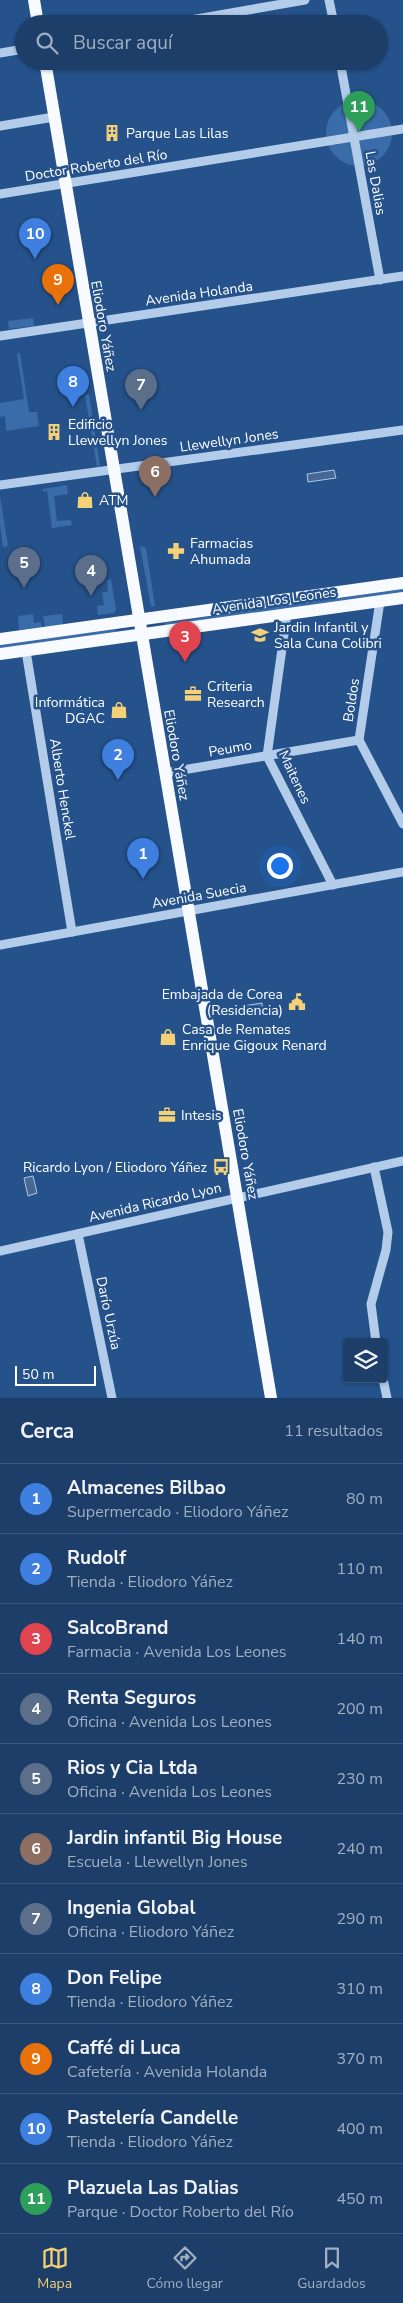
<!DOCTYPE html>
<html lang="es">
<head>
<meta charset="utf-8">
<style>
  body { margin:0; font-family:"Nunito Sans",sans-serif; background:#25456e; color:#f1f3f6 }
  .controls { position:absolute; right:15px; bottom:15px; display:grid; overflow:hidden; border-radius:5px; box-shadow:0 1px 4px #0004 }
  .controls button { width:45px; height:45px; display:grid; place-items:center; padding:0; border:0; border-bottom:1px solid #3a577c; background:#1c3e68; color:#f1f3f6; font:25px sans-serif }
  .scale { position:absolute; left:15px; bottom:12px; width:81px; box-sizing:border-box; padding-left:5px; border:2px solid #fff; border-top:0; font-size:14px; line-height:18px; white-space:nowrap; color:#fff; -webkit-text-stroke:4px #25528b; paint-order:stroke }
  .you { position:absolute; left:279px; top:865px; width:18px; height:18px; margin:-12px; border:4px solid #fff; border-radius:50%; background:#1a73e8; box-shadow:0 0 0 8px #1a73e833 }
  .badge { display:grid; place-items:center; width:32px; height:32px; border-radius:50%; background:#f4d077; color:#fff; font-size:16px; font-weight:700 }
  .pin { position:absolute; translate:-50% -41px; filter:drop-shadow(0 1px 2px #0008) }
  .pin::after { content:''; position:absolute; top:26px; width:18px; height:15px; background:inherit; clip-path:polygon(0 0,100% 0,50% 100%) }
  .list { margin:0; padding:0; list-style:none }
  h2 { display:flex; justify-content:space-between; align-items:center; height:65px; margin:0; padding:0 20px; font-size:21px }
  h2 small { font-size:16px; font-weight:400; color:#a0aec0 }
  .list li { display:grid; grid-template-columns:32px 1fr auto; gap:15px; align-items:center; box-sizing:border-box; height:70px; padding:0 20px; border-top:1px solid #3a577c }
  .list b { display:block; font-size:19px; white-space:nowrap }
  .list p { margin:0; font-size:16px; white-space:nowrap; color:#a0aec0 }
  .list em { font-size:16px; font-style:normal; color:#a0aec0 }
  .icon { flex:none; width:28px; height:28px; fill:none; stroke:currentColor; stroke-width:2; stroke-linecap:round; stroke-linejoin:round }
  .map { position:relative; flex:none; width:403px; height:1398px; overflow:hidden }
  .search { position:absolute; background:#1c3e68; box-shadow:0 1px 4px #0004; left:15px; right:15px; top:15px; height:55px; display:flex; align-items:center; gap:12px; box-sizing:border-box; padding:0 18px; border-radius:28px; color:#a0aec0; font-size:19px }
  .sheet { height:835px; background:#1c3e68 }
  nav { display:flex; justify-content:space-around; align-items:center; box-sizing:border-box; height:70px; border-top:1px solid #3a577c; background:#1c3e68; font-size:14px; color:#a0aec0 }
  nav a { display:grid; justify-items:center; gap:2px }
  nav .on { color:#f4d077 }
  .map>svg:first-child { display:block }
  .green { fill:#396ca8 }
  .water { fill:#486891; stroke:#a8c7eb }
  .lines { fill:none; stroke-linecap:round; stroke-linejoin:round }
  .minor { stroke:#b3ccea; stroke-width:9 }
  .major { stroke:#f7fafe; stroke-width:12 }
  .labels { text-anchor:middle; stroke-width:5; stroke-linejoin:round; paint-order:stroke }
  .poi-label { font-size:14px; fill:#fff; stroke:#25528b; text-anchor:start }
  .street-label { font-size:14px; fill:#fff; stroke:#25528b }
</style>
</head>
<body>
<div class="map">
<svg width="403" height="1398" viewBox="0 0 403 1398">
  <rect width="100%" height="100%" fill="#25528b"/>
  <g class="green">
    <circle cx="359" cy="133" r="33"/>
    <polygon points="33,318 34,326 9,329 8,321"/>
    <polygon points="20,353 29,412 37,412 39,426 6,431 5,416 0,417 0,403 24,399 17,354"/>
    <polygon points="89,394 100,466 97,467 85,395"/>
    <polygon points="67,485 68,494 54,496 57,521 71,520 72,525 52,528 47,491 43,492 43,489"/>
    <polygon points="0,496 8,546 3,547 0,524"/>
    <polygon points="140,546 146,548 155,606 151,607"/>
    <polygon points="111,579 116,610 114,613 98,615 97,606 104,605 102,593 108,591 107,580"/>
    <polygon points="403,589 403,593 165,626 165,623"/>
    <polygon points="33,614 34,623 41,622 42,627 19,630 18,616"/>
    <polygon points="62,614 63,624 45,627 43,616"/>
    <polygon points="116,629 116,633 0,648 0,644"/>
  </g>
  <g class="water">
    <polygon points="334,470 336,478 308,482 307,474"/>
    <polygon points="262,1003 263,1013 245,1016 243,1006"/>
    <polygon points="33,1176 37,1193 28,1196 24,1178"/>
  </g>
  <g class="lines">
    <g class="minor">
      <polyline points="329,0 334,24"/>
      <polyline points="168,24 305,0"/>
      <polyline points="0,53 24,49"/>
      <polyline points="340,61 380,280"/>
      <polyline points="0,126 54,117"/>
      <polyline points="0,194 403,129"/>
      <polyline points="0,336 403,276"/>
      <polyline points="0,485 403,430"/>
      <polyline points="380,601 359,740 403,824"/>
      <polyline points="287,613 267,756 333,885"/>
      <polyline points="26,651 72,932"/>
      <polyline points="165,773 359,740"/>
      <polyline points="0,945 403,872"/>
      <polyline points="374,1167 388,1232 386,1250 371,1304 376,1342"/>
      <polyline points="78,1234 112,1398"/>
      <polyline points="0,1251 403,1161"/>
      <polyline points="383,1379 387,1398"/>
    </g>
    <g class="major">
      <polyline points="34,0 38,24"/>
      <polyline points="45,61 271,1398"/>
      <polyline points="0,639 403,583"/>
      <polyline points="0,654 403,598"/>
    </g>
  </g>
  <defs>
    <g id="building-bare" transform="scale(1.35)"><path d="M-4-6H4V6H1V3H-1V6H-4ZM-2.5-4.3h1.7v1.8h-1.7ZM.8-4.3h1.7v1.8H.8ZM-2.5-1h1.7V.8h-1.7ZM.8-1h1.7V.8H.8Z" fill="#f4d077" stroke="#25528b" stroke-width="2.5" paint-order="stroke"/></g>
    <g id="shop-bare" transform="scale(1.35)"><path d="M-5-2.5h2.3a2.7 3.5 0 0 1 5.4 0H5L5.5 6h-11ZM-1.5-2.5h3a1.5 2.3 0 0 0-3 0Z" fill="#f4d077" stroke="#25528b" stroke-width="2.5" paint-order="stroke"/></g>
    <g id="pharmacy-bare" transform="scale(1.35)"><path d="M-2-6h4v4h4v4h-4v4h-4v-4h-4v-4h4Z" fill="#f4d077" stroke="#25528b" stroke-width="2.5" paint-order="stroke"/></g>
    <g id="school-bare" transform="scale(1.35)"><path d="M0-5L7-2L0 1L-7-2ZM-4 1L0 2.5L4 1V4Q0 6-4 4Z" fill="#f4d077" stroke="#25528b" stroke-width="2.5" paint-order="stroke"/></g>
    <g id="office-bare" transform="scale(1.35)"><path d="M-6-3h4V-5.5h4V-3h4V5H-6ZM-1-4.5V-3h2v-1.5ZM-6 0V1H6V0Z" fill="#f4d077" stroke="#25528b" stroke-width="2.5" paint-order="stroke"/></g>
    <g id="civic-bare" transform="scale(1.35)"><path d="M-.6-6.5H3V-4.5H.6V-3L4-1V1h2V6H-6V1h2V-1L-.6-3ZM-1.2 2.5V6h2.4V2.5Z" fill="#f4d077" stroke="#25528b" stroke-width="2.5" paint-order="stroke"/></g>
    <g id="bus-bare" transform="scale(1.35)"><path d="M-5-6H5V4H4V6H2V4H-2V6H-4V4H-5ZM-3.5-4V0h7V-4ZM-3.5 1.2v1.5H-2V1.2ZM2 1.2v1.5H3.5V1.2Z" fill="#f4d077" stroke="#25528b" stroke-width="2.5" paint-order="stroke"/></g>
  </defs>
  <g fill-rule="evenodd">
    <use href="#building-bare" x="112" y="133"/>
    <use href="#building-bare" x="54" y="432"/>
    <use href="#shop-bare" x="85" y="500"/>
    <use href="#pharmacy-bare" x="176" y="551"/>
    <use href="#school-bare" x="260" y="635"/>
    <use href="#office-bare" x="193" y="694"/>
    <use href="#shop-bare" x="119" y="710"/>
    <use href="#civic-bare" x="297" y="1002"/>
    <use href="#shop-bare" x="168" y="1037"/>
    <use href="#office-bare" x="167" y="1115"/>
    <use href="#bus-bare" x="221" y="1167"/>
  </g>
  <g class="labels">
    <g class="poi-label">
      <text x="126" y="138">Parque Las Lilas</text>
      <text x="68" y="429">Edificio<tspan x="68" dy="16">Llewellyn Jones</tspan></text>
      <text x="99" y="505">ATM</text>
      <text x="190" y="548">Farmacias<tspan x="190" dy="16">Ahumada</tspan></text>
      <text x="274" y="632">Jardin Infantil y<tspan x="274" dy="16">Sala Cuna Colibri</tspan></text>
      <text x="207" y="691">Criteria<tspan x="207" dy="16">Research</tspan></text>
      <text x="105" y="707" text-anchor="end">Informática<tspan x="105" dy="16">DGAC</tspan></text>
      <text x="283" y="999" text-anchor="end">Embajada de Corea<tspan x="283" dy="16">(Residencia)</tspan></text>
      <text x="182" y="1034">Casa de Remates<tspan x="182" dy="16">Enrique Gigoux Renard</tspan></text>
      <text x="181" y="1120">Intesis</text>
      <text x="207" y="1172" text-anchor="end">Ricardo Lyon / Eliodoro Yáñez</text>
    </g>
    <g class="street-label">
      <text transform="translate(96 165) rotate(-9)" y="5">Doctor Roberto del Río</text>
      <text transform="translate(376 183) rotate(80)" y="5">Las Dalias</text>
      <text transform="translate(199 293) rotate(-8)" y="5">Avenida Holanda</text>
      <text transform="translate(104 326) rotate(80)" y="5">Eliodoro Yáñez</text>
      <text transform="translate(229 440) rotate(-8)" y="5">Llewellyn Jones</text>
      <text transform="translate(274 600) rotate(-8)" y="5">Avenida Los Leones</text>
      <text transform="translate(351 700) rotate(-81)" y="5">Boldos</text>
      <text transform="translate(230 748) rotate(-10)" y="5">Peumo</text>
      <text transform="translate(177 755) rotate(80)" y="5">Eliodoro Yáñez</text>
      <text transform="translate(295 777) rotate(65)" y="5">Maitenes</text>
      <text transform="translate(63 789) rotate(81)" y="5">Alberto Henckel</text>
      <text transform="translate(199 895) rotate(-10)" y="5">Avenida Suecia</text>
      <text transform="translate(246 1154) rotate(80)" y="5">Eliodoro Yáñez</text>
      <text transform="translate(155 1202) rotate(-13)" y="5">Avenida Ricardo Lyon</text>
      <text transform="translate(109 1313) rotate(78)" y="5">Darío Urzúa</text>
    </g>
  </g>
</svg>
<div class="controls">
<button><svg class="icon" aria-label="layers" viewBox="0 0 24 24"><path d="M12 4l9 5-9 5-9-5zM3 14l9 5 9-5"/></svg></button>
</div>
<div class="scale">50 m</div>
<div class="you"></div>
<div class="pin badge" style="left:143px;top:879px;background:#3f7fe0">1</div>
<div class="pin badge" style="left:118px;top:780px;background:#3f7fe0">2</div>
<div class="pin badge" style="left:185px;top:662px;background:#e0444e">3</div>
<div class="pin badge" style="left:91px;top:596px;background:#5c6f8a">4</div>
<div class="pin badge" style="left:24px;top:588px;background:#5c6f8a">5</div>
<div class="pin badge" style="left:155px;top:497px;background:#8d6e63">6</div>
<div class="pin badge" style="left:141px;top:410px;background:#5c6f8a">7</div>
<div class="pin badge" style="left:73px;top:407px;background:#3f7fe0">8</div>
<div class="pin badge" style="left:58px;top:305px;background:#e8710a">9</div>
<div class="pin badge" style="left:35px;top:259px;background:#3f7fe0">10</div>
<div class="pin badge" style="left:359px;top:132px;background:#2e9e5b">11</div>
<div class="search"><svg class="icon" aria-label="search" viewBox="0 0 24 24"><circle cx="10" cy="10" r="6"/><path d="M15 15l6 6"/></svg>Buscar aquí</div>
</div>
<section class="sheet">
<h2>Cerca<small>11 resultados</small></h2>
<ul class="list">
<li><span class="badge" style="background:#3f7fe0">1</span><div><b>Almacenes Bilbao</b><p>Supermercado · Eliodoro Yáñez</p></div><em>80 m</em></li>
<li><span class="badge" style="background:#3f7fe0">2</span><div><b>Rudolf</b><p>Tienda · Eliodoro Yáñez</p></div><em>110 m</em></li>
<li><span class="badge" style="background:#e0444e">3</span><div><b>SalcoBrand</b><p>Farmacia · Avenida Los Leones</p></div><em>140 m</em></li>
<li><span class="badge" style="background:#5c6f8a">4</span><div><b>Renta Seguros</b><p>Oficina · Avenida Los Leones</p></div><em>200 m</em></li>
<li><span class="badge" style="background:#5c6f8a">5</span><div><b>Rios y Cia Ltda</b><p>Oficina · Avenida Los Leones</p></div><em>230 m</em></li>
<li><span class="badge" style="background:#8d6e63">6</span><div><b>Jardin infantil Big House</b><p>Escuela · Llewellyn Jones</p></div><em>240 m</em></li>
<li><span class="badge" style="background:#5c6f8a">7</span><div><b>Ingenia Global</b><p>Oficina · Eliodoro Yáñez</p></div><em>290 m</em></li>
<li><span class="badge" style="background:#3f7fe0">8</span><div><b>Don Felipe</b><p>Tienda · Eliodoro Yáñez</p></div><em>310 m</em></li>
<li><span class="badge" style="background:#e8710a">9</span><div><b>Caffé di Luca</b><p>Cafetería · Avenida Holanda</p></div><em>370 m</em></li>
<li><span class="badge" style="background:#3f7fe0">10</span><div><b>Pastelería Candelle</b><p>Tienda · Eliodoro Yáñez</p></div><em>400 m</em></li>
<li><span class="badge" style="background:#2e9e5b">11</span><div><b>Plazuela Las Dalias</b><p>Parque · Doctor Roberto del Río</p></div><em>450 m</em></li>
</ul>
</section>
<nav>
<a class="on"><svg class="icon" aria-label="map" viewBox="0 0 24 24"><path d="M3 6l6-2 6 2 6-2v14l-6 2-6-2-6 2zM9 4v14M15 6v14"/></svg>Mapa</a>
<a><svg class="icon" aria-label="directions" viewBox="0 0 24 24"><path d="M12 3l9 9-9 9-9-9zM9 14v-3h6M13 9l2 2-2 2"/></svg>Cómo llegar</a>
<a><svg class="icon" aria-label="saved" viewBox="0 0 24 24"><path d="M7 4h10v16l-5-4-5 4z"/></svg>Guardados</a>
</nav>
</body>
</html>
